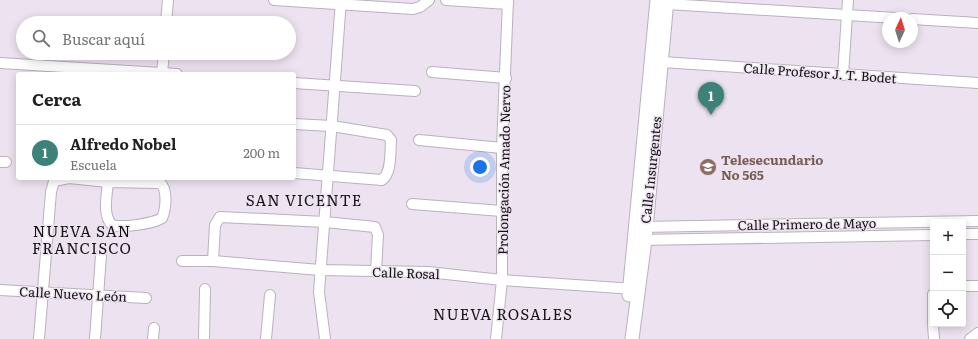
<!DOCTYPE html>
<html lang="es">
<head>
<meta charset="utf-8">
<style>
  body { margin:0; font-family:Literata,serif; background:#f2f2f2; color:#202124 }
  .controls { position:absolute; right:12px; bottom:12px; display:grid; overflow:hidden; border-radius:4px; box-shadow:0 2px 10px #0003 }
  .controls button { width:36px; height:36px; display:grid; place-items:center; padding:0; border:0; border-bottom:1px solid #e0e0e0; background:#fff; color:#202124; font:20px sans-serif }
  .compass { position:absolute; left:882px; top:12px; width:36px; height:36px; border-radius:50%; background:#fff; box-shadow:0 2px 10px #0003; rotate:4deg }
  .you { position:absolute; left:480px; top:167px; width:14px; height:14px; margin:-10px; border:3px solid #fff; border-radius:50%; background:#1a73e8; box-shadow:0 0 0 6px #1a73e833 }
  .badge { display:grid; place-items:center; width:26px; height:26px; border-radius:50%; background:#3d8278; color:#fff; font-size:13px; font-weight:700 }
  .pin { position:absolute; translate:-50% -33px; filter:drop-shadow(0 1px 2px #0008) }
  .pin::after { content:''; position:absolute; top:21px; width:14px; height:12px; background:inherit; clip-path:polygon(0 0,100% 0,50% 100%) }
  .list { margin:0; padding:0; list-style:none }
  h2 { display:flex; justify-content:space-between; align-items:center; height:52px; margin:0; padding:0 16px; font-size:17px }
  h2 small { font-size:13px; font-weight:400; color:#757577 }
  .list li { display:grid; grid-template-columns:26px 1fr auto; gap:12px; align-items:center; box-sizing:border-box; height:56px; padding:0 16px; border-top:1px solid #e0e0e0 }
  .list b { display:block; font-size:15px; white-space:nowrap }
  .list p { margin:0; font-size:13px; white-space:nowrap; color:#757577 }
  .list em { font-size:13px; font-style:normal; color:#757577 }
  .icon { flex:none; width:22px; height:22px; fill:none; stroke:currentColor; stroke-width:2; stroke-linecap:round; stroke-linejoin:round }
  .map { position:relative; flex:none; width:978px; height:339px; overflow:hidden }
  .search { position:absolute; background:#fff; box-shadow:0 2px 10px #0003; left:16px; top:16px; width:280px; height:44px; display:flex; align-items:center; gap:10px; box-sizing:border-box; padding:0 14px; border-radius:22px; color:#757577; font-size:15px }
  .panel { position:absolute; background:#fff; box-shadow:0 2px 10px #0003; left:16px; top:72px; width:280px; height:108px; border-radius:4px }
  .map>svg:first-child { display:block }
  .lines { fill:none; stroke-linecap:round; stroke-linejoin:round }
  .minor-casing { stroke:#bab1bd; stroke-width:12 }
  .major-casing { stroke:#bab1bd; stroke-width:15 }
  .minor { stroke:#fff; stroke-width:10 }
  .major { stroke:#fff; stroke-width:13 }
  .labels { text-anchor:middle; stroke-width:3; stroke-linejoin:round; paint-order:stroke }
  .street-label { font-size:13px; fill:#151216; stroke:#ede3f0 }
  .education-label { font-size:13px; font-weight:bold; fill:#785e54; stroke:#ede3f0; text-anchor:start }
  .quarter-label { font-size:15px; letter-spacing:1px; fill:#151216; stroke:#ede3f0 }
</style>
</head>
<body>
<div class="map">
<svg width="978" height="339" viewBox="0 0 978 339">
  <rect width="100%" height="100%" fill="#ede3f0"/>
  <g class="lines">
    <g class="minor-casing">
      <g id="minor">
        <polyline points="274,0 413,9 420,7 429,0"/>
        <polyline points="446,0 508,4"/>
        <polyline points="667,4 896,18"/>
        <polyline points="912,19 978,23"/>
        <polyline points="166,23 168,0"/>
        <polyline points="662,62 978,83"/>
        <polyline points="0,63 177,74"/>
        <polyline points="432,72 506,78"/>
        <polyline points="162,73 164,53"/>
        <polyline points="843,75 848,0"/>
        <polyline points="294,83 415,91"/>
        <path d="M294,124L332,126L387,135L391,140C390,151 392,173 382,180L294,173"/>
        <polyline points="419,140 502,148"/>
        <polyline points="0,162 6,162"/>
        <polyline points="412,204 502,211"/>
        <polyline points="640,227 978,221"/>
        <polyline points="963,234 978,234"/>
        <polyline points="639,240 933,235"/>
        <polyline points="182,261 213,261 320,270 428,272 502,280 635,289"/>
        <polyline points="213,261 215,225 220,217 325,222 375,227 378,235 376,272"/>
        <polyline points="963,286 978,286"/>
        <polyline points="0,290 146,298"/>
        <polyline points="933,294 933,323"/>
        <polyline points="933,324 934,339"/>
        <path d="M39,339L51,192L54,181L69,178L108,182L160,183C168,189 166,209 162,218C152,224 123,228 112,225C102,215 107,195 108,182"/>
        <polyline points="95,339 101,255"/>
        <polyline points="153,339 154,328"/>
        <polyline points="204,339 205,289"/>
        <polyline points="266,339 270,295"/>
        <polyline points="325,339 319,292 341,0"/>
        <polyline points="496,339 502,280 502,148 508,0"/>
        <polyline points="970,339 978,333"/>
      </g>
    </g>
    <g class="major-casing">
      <g id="major">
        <polyline points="629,295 657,0"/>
        <polyline points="632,339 645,240 667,0"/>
      </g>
    </g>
    <use href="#minor" class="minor"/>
    <use href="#major" class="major"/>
  </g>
  <defs>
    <g id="school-disc" transform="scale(0.9)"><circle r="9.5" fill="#8d6e63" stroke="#ede3f0"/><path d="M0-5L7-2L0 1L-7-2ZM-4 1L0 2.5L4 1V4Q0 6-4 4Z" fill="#fff"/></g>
  </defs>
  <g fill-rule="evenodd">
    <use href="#school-disc" x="708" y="167"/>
  </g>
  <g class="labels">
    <g class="street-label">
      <text transform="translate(820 73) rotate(4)" y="5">Calle Profesor J. T. Bodet</text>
      <text transform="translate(504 170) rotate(-89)" y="5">Prolongación Amado Nervo</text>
      <text transform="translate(651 170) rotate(-84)" y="5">Calle Insurgentes</text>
      <text transform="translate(807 224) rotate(-1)" y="5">Calle Primero de Mayo</text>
      <text transform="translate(406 273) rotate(2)" y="5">Calle Rosal</text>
      <text transform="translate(73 294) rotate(3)" y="5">Calle Nuevo León</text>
    </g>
    <g class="education-label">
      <text x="721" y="165">Telesecundario<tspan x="721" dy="15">No 565</tspan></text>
    </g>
    <g class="quarter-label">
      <text x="304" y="206">SAN VICENTE</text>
      <text x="82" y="237">NUEVA SAN<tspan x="82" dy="17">FRANCISCO</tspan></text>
      <text x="503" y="320">NUEVA ROSALES</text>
    </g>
  </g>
</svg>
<div class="controls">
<button>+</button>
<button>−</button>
<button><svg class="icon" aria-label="locate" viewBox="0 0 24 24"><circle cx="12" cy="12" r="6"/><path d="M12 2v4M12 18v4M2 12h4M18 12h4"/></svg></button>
</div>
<svg class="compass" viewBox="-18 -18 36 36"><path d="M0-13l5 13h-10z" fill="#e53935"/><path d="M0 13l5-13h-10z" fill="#757577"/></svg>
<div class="you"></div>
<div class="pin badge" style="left:711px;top:115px">1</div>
<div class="search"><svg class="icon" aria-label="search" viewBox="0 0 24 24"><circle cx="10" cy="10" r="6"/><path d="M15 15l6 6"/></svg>Buscar aquí</div>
<section class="panel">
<h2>Cerca<small></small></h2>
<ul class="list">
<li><span class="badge">1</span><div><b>Alfredo Nobel</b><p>Escuela</p></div><em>200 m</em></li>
</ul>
</section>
</div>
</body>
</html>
